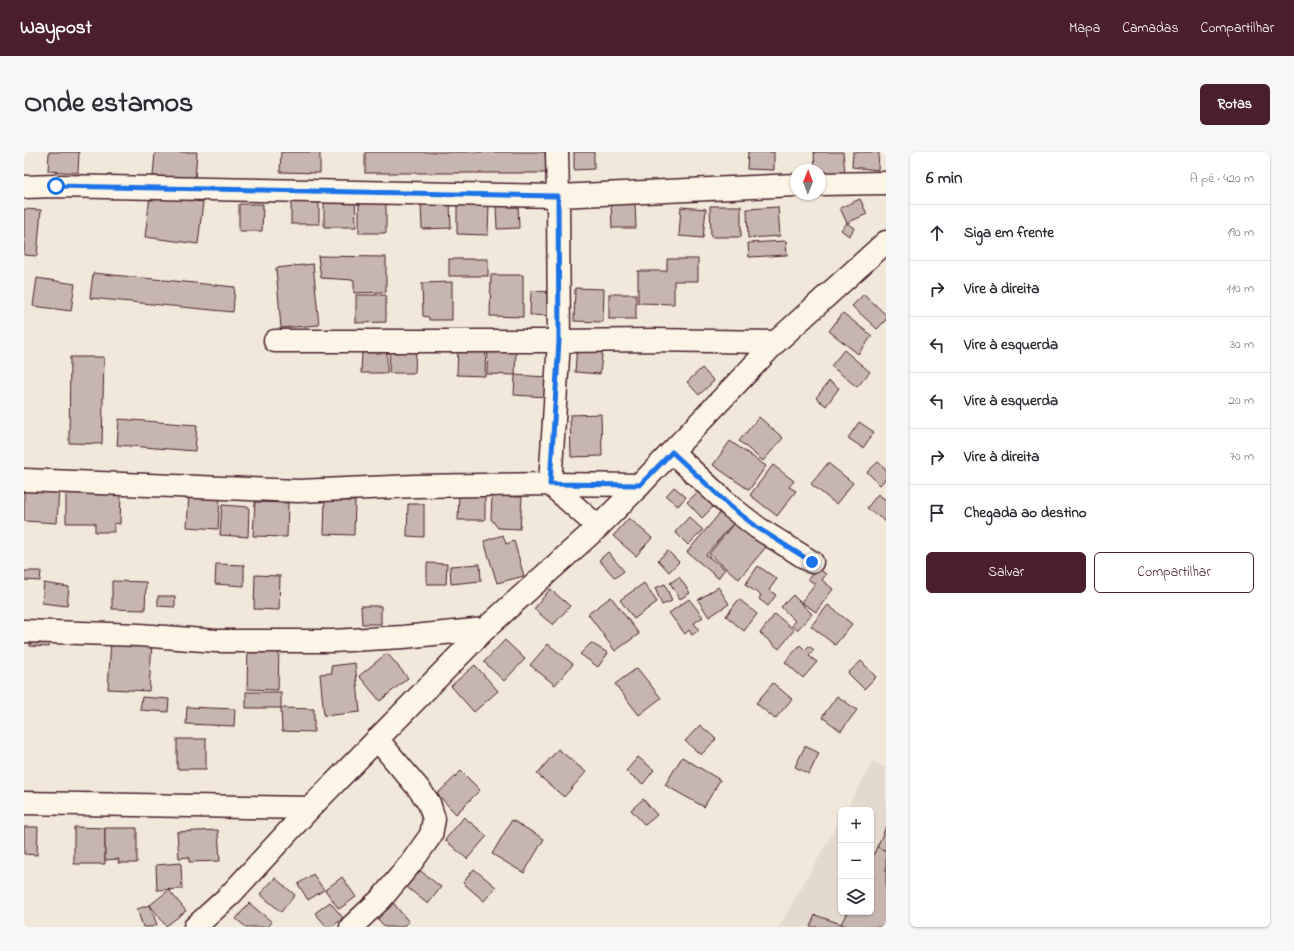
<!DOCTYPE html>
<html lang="pt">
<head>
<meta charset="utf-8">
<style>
  body { margin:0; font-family:"Indie Flower",sans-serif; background:#f7f7f7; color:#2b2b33 }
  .controls { position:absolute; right:12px; bottom:12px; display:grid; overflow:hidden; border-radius:6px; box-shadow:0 1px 3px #0004 }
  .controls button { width:36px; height:36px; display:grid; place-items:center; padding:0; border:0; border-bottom:1px solid #e1e1e2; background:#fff; color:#2b2b33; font:20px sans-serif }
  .compass { position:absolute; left:766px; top:12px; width:36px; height:36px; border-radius:50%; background:#fff; box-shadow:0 1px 3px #0004; rotate:1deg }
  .stop { position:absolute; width:12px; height:12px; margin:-9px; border:3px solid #1a73e8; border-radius:50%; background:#fff }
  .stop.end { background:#1a73e8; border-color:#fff; box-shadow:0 1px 4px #0008 }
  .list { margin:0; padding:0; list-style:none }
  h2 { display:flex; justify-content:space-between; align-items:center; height:52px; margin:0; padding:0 16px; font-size:17px }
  h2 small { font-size:13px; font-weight:400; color:#7c7c81 }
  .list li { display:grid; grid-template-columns:26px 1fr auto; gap:12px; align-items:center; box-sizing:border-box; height:56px; padding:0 16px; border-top:1px solid #e1e1e2 }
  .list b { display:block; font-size:15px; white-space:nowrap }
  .list em { font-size:13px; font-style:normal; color:#7c7c81 }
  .actions { display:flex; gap:8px; padding:12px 16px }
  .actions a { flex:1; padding:9px 0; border:1px solid #4a1f2b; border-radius:6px; text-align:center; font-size:14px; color:#4a1f2b }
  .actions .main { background:#4a1f2b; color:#fff }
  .icon { flex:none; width:22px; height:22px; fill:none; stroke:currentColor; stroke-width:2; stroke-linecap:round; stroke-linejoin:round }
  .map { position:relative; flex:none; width:862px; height:775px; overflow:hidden; border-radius:6px }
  header { display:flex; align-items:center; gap:24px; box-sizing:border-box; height:56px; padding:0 20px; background:#4a1f2b; color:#fff }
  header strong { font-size:19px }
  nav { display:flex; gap:22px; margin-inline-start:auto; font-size:14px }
  .intro { display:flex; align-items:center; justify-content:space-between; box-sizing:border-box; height:96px; padding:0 24px }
  h1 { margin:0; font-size:28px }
  .button { padding:10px 18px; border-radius:6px; background:#4a1f2b; color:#fff; font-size:14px; font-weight:700 }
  main { display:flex; gap:24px; padding:0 24px }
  aside { flex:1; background:#fff; border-radius:6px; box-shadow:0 1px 3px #0004 }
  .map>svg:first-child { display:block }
  .built { fill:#e4d9cd }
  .building { fill:#c7b6af; stroke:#4a1f2b }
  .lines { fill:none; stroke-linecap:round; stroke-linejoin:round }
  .minor-casing { stroke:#4a1f2b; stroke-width:25 }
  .minor { stroke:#fcf5e5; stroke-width:22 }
  .route { stroke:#1a73e8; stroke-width:5 }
</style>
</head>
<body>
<header>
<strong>Waypost</strong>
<nav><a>Mapa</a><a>Camadas</a><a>Compartilhar</a></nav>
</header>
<div class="intro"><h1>Onde estamos</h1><a class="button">Rotas</a></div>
<main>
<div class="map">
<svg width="862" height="775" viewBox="0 0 862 775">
  <rect width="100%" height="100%" fill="#f1e8da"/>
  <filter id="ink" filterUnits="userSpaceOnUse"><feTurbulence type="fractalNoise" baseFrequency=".025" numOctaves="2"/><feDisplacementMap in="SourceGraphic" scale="8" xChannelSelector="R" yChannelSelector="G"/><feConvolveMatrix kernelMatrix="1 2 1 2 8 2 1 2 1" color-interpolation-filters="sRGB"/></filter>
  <g filter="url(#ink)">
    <polygon class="built" points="849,609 862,616 862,775 755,775 817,666 817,760 847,760 847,658 822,658"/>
    <g class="building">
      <polygon points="25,0 55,0 54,21 24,19"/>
      <polygon points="131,0 173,0 171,27 129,24"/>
      <polygon points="257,0 296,0 296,21 256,20"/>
      <rect x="341" y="0" width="182" height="21"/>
      <polygon points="550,0 570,0 570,17 550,18"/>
      <polygon points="724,0 750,0 750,18 723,17"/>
      <polygon points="790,0 819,0 821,21 796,23 796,18 791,18"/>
      <polygon points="829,0 855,0 854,18 828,15"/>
      <polygon points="126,44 179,50 174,92 121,85"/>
      <polygon points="300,44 331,44 332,75 300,75"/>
      <rect x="335" y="44" width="27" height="37"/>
      <rect x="267" y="47" width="28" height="25"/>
      <polygon points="836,47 843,62 823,71 816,56"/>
      <polygon points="433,49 465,50 464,83 433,82"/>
      <polygon points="426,50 427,76 398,77 397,51"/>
      <polygon points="611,50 612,76 588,76 587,51"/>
      <polygon points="494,51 495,76 473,77 472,52"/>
      <polygon points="215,52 239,52 238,79 215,79"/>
      <polygon points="686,54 717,54 717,85 687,85"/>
      <polygon points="657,55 682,57 679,86 655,84"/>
      <polygon points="754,55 756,84 724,86 723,57"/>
      <polygon points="0,57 17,58 13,104 0,103"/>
      <polygon points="823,71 831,76 825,84 817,78"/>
      <polygon points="762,89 763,103 725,105 724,91"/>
      <polygon points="294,104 362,105 362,140 330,141 330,128 297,126"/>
      <rect x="425" y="107" width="39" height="17"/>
      <polygon points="643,107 674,107 674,129 650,129 650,152 614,151 614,119 643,119"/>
      <polygon points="289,112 295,173 257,176 252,116"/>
      <polygon points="69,121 211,135 209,160 66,146"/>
      <polygon points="467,123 499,123 499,165 466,164"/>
      <polygon points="13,126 51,132 47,159 9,154"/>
      <polygon points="428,130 428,168 405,168 405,165 399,164 398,131"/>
      <polygon points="551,136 580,137 579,170 550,169"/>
      <polygon points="507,139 531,140 530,164 506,163"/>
      <rect x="585" y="142" width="27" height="25"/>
      <polygon points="840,142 862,163 862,168 853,177 828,154"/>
      <polygon points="332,143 362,143 362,170 332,171"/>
      <polygon points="819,161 848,184 834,202 805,179"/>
      <polygon points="434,191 462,192 461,224 433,223"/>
      <polygon points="553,192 579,195 576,222 551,220"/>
      <polygon points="464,196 492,197 491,223 463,222"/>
      <polygon points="366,197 392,197 391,221 365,221"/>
      <polygon points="820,198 846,220 833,235 807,214"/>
      <polygon points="338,199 363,199 363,221 337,221"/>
      <polygon points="46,205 80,205 78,292 45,291"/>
      <polygon points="678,216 690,229 675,243 663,230"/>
      <polygon points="491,223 523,225 523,245 490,243"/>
      <polygon points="805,229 815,236 802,254 792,246"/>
      <polygon points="577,262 578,304 547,305 546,263"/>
      <polygon points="735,265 759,286 739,309 715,289"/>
      <polygon points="95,267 173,273 171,299 93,293"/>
      <polygon points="835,270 850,280 839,296 824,286"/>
      <polygon points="706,289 742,314 725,338 689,313"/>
      <polygon points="854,310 862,317 862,326 856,333 843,320"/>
      <polygon points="804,311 829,331 812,352 787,332"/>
      <polygon points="749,313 770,329 765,335 772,339 753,364 726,343"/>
      <polygon points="0,333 35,335 33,371 0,369"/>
      <polygon points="650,335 662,345 654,354 642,344"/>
      <polygon points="678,336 693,351 678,366 663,350"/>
      <polygon points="435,340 461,340 461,368 434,368"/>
      <polygon points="42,341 97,342 96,372 90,371 90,380 71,380 71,371 42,371"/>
      <polygon points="165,342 196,344 194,377 163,375"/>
      <polygon points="854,342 862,348 862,370 843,356"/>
      <polygon points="468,344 498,345 496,377 474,376 467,367"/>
      <polygon points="301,348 331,349 330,383 300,382"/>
      <polygon points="231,350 264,351 263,385 229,384"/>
      <polygon points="384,352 400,352 400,385 383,384"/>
      <polygon points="198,353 225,355 224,385 196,383"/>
      <polygon points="696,361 709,371 682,403 701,417 694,426 663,400"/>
      <polygon points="716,364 747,389 715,427 685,402"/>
      <polygon points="665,365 679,378 664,393 651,380"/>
      <polygon points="605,366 628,386 612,404 589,384"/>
      <polygon points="479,383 482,392 490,389 500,424 473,431 460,389"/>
      <polygon points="644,399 655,410 645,420 634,408"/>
      <polygon points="584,400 600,419 591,426 575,408"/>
      <polygon points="403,411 423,412 422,432 403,432"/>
      <polygon points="192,412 220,413 220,434 191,432"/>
      <polygon points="456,412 457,429 427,432 426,414"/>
      <polygon points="734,414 753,427 745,438 752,443 744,454 735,447 737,443 721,433"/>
      <polygon points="793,416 802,422 798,428 809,437 792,460 777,450 791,432 784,427"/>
      <polygon points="0,419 17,419 16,429 0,428"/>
      <polygon points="231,423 256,424 255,458 230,457"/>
      <polygon points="655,425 666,441 656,447 646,431"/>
      <polygon points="88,429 122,430 121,458 88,457"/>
      <polygon points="20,431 45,435 43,454 18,451"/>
      <polygon points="620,431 633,450 610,467 596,448"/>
      <polygon points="641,432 648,449 638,453 631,436"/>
      <polygon points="694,435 705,452 685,465 674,448"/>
      <polygon points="526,437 546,454 529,473 510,457"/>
      <polygon points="769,443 788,462 773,478 767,473 771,469 757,455"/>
      <polygon points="134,444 151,444 151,455 134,454"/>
      <polygon points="587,445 615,482 591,499 564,462"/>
      <polygon points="665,447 679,465 670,471 675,478 668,483 665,478 661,482 645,461"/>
      <polygon points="715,447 733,462 720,479 702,464"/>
      <polygon points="804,453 828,472 811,493 787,474"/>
      <polygon points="337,454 357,454 357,472 338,472"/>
      <polygon points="751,462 770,478 755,497 736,481"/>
      <polygon points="7,481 27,482 25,495 6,494"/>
      <polygon points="87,488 128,490 125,539 84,537"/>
      <polygon points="481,488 501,507 480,529 460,510"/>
      <polygon points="567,491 584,501 574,515 556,502"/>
      <polygon points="524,492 549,512 531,533 506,513"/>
      <polygon points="776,493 781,498 785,494 790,498 785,504 793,510 779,526 761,510"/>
      <polygon points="224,495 255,496 254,538 223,537"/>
      <polygon points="363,501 384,526 356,549 335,524"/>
      <polygon points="837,509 852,525 840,537 824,521"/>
      <polygon points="331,511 336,560 300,564 296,522 308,521 307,514"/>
      <polygon points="451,513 474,539 450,560 427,534"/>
      <polygon points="613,516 637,546 615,563 591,532"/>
      <polygon points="749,531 768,547 751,567 732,551"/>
      <rect x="222" y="540" width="35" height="16"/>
      <polygon points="813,544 833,558 817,579 798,565"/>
      <polygon points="118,545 145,547 144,560 116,558"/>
      <polygon points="163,555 211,557 210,574 162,572"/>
      <polygon points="257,556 290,557 290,580 258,579"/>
      <polygon points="676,573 692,587 677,603 661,589"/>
      <rect x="153" y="587" width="29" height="30"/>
      <polygon points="781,594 795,601 785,622 771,615"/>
      <polygon points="534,597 562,620 540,645 513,622"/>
      <polygon points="614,605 630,618 619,632 602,619"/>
      <polygon points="658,605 696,628 680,655 641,633"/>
      <polygon points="437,619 456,638 432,662 413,642"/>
      <polygon points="619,647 633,663 621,673 607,658"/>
      <polygon points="440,665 463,684 443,707 421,688"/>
      <polygon points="488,668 520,687 500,721 468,702"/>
      <polygon points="0,675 14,675 13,703 0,702"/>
      <polygon points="50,675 81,676 81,712 50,712"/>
      <polygon points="862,675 862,699 853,695"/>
      <polygon points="81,676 113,676 113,711 94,711 95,707 81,708"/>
      <polygon points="194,678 196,709 165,710 165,705 155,706 153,680"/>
      <polygon points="853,695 862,699 862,775 824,775 817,772 823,760 847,760 847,708"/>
      <polygon points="157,711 158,737 133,738 132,713"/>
      <polygon points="394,717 417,735 404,752 380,733"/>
      <polygon points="450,717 472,735 460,749 439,731"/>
      <polygon points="289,722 300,738 284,748 274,732"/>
      <polygon points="318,725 332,745 315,757 301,738"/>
      <polygon points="251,726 271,743 257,760 236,742"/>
      <polygon points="145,738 162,759 142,774 126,753"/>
      <polygon points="365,746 385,770 378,775 361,775 348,760"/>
      <polygon points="306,750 319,766 308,775 303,775 291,761"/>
      <polygon points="225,751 248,770 244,775 222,775 212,767"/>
      <polygon points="126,753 133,773 127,775 119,775 113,757"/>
      <polygon points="791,763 817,772 824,775 786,775"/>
    </g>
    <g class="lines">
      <g class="minor-casing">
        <g id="minor">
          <polyline points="796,32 862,31"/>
          <polyline points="0,35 32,34 534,44 533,0"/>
          <polyline points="251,189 535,189 534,44 772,33"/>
          <polyline points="648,300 707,355 734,376 788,410"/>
          <polyline points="0,328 274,339 391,334 526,332 616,333"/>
          <polyline points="574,375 526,332 535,189 629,188 752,190"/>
          <polyline points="0,479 115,483 192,489 308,489 379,485 461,477"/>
          <polyline points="0,651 286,656"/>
          <polyline points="171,775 206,743 286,656 461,477 574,375 616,333 752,190 862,90"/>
          <polyline points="327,775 357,747 387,711 407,683 410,667 405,651 395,637 353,587"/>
        </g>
      </g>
      <use href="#minor" class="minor"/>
    </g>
  </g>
  <g class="lines" filter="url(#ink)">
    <polyline class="route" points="32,34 534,44 535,189 526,332 616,333 648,300 707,355 734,376 788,410"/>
  </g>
</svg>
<div class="controls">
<button>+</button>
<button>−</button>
<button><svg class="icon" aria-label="layers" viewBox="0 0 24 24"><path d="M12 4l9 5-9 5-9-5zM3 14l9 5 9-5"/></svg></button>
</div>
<svg class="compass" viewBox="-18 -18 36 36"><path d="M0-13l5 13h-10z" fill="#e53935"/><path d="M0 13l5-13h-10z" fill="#7c7c81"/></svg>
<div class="stop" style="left:32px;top:34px"></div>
<div class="stop end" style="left:788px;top:410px"></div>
</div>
<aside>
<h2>6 min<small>A pé · 420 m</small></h2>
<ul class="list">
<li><svg class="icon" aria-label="ahead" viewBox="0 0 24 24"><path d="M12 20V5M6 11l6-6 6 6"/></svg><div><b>Siga em frente</b></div><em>190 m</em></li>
<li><svg class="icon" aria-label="right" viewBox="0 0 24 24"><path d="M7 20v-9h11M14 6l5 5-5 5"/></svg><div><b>Vire à direita</b></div><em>110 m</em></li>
<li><svg class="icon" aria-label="left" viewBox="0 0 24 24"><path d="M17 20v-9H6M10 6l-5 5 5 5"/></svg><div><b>Vire à esquerda</b></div><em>30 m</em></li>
<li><svg class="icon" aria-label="left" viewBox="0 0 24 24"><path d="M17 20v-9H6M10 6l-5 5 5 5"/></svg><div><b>Vire à esquerda</b></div><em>20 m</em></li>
<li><svg class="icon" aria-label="right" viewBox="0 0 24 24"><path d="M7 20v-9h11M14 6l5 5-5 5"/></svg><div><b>Vire à direita</b></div><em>70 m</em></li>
<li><svg class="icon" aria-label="arrive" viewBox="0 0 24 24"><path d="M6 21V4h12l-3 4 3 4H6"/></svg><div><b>Chegada ao destino</b></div></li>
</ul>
<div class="actions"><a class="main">Salvar</a><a>Compartilhar</a></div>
</aside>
</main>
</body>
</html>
